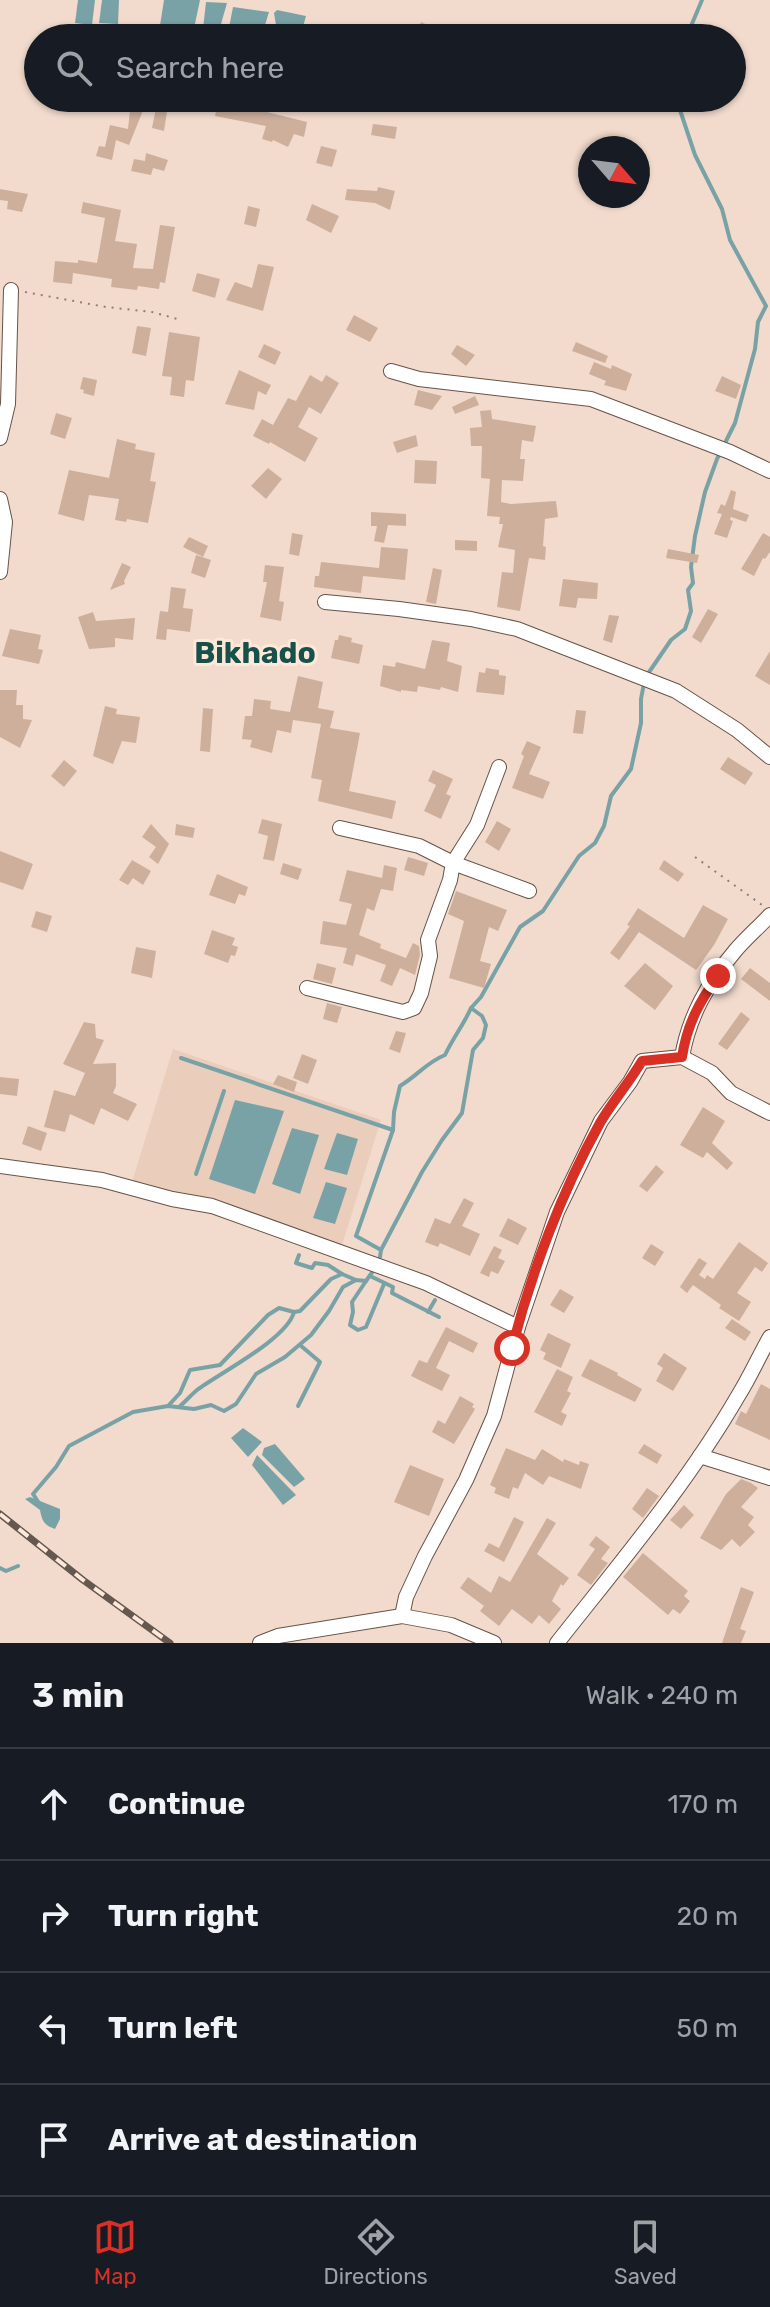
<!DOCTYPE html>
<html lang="en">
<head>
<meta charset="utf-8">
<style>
  body { margin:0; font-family:Rubik,sans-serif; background:#242831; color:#f1f3f6 }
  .compass { position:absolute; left:578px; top:136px; width:72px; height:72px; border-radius:50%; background:#171b24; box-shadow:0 2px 6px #0004; rotate:118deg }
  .stop { position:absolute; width:24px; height:24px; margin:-18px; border:6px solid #d93025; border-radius:50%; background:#fff }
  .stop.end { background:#d93025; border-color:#fff; box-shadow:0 2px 8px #0008 }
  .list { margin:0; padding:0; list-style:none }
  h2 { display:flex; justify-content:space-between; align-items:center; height:104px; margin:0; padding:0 32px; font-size:34px }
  h2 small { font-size:26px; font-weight:400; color:#9ea1a6 }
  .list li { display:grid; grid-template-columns:52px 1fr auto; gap:24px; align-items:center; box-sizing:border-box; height:112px; padding:0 32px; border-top:2px solid #363941 }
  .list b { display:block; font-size:30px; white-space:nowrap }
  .list em { font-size:26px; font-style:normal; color:#9ea1a6 }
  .icon { flex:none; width:44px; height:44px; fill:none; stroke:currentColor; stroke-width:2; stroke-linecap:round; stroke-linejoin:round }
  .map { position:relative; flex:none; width:770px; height:1643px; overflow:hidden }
  .search { position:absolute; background:#171b24; box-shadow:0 2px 6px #0004; left:24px; right:24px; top:24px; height:88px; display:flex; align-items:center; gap:20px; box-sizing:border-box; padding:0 28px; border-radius:44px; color:#9ea1a6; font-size:30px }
  .sheet { height:552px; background:#171b24 }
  nav { display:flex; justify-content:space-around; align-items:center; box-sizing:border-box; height:112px; border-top:2px solid #363941; background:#171b24; font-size:22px; color:#9ea1a6 }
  nav a { display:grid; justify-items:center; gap:4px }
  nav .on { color:#d93025 }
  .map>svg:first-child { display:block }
  .built { fill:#ebcdbc }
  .water { fill:#79a2a6 }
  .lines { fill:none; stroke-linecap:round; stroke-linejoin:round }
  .stream { stroke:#79a2a6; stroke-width:4 }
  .building { fill:#ceaf9c }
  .minor-casing { stroke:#665347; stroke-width:16 }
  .path { stroke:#8f7f75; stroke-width:2; stroke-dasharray:2 6; stroke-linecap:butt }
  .minor { stroke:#fff; stroke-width:14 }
  .rail-casing { stroke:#655850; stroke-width:7 }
  .rail { stroke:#ffe8da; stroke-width:4; stroke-dasharray:12; stroke-linecap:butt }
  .route { stroke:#d93025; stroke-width:10 }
  .labels { text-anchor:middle; stroke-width:6; stroke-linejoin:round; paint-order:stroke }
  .quarter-label { font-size:30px; font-weight:bold; fill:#17514a; stroke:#ffe8da }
</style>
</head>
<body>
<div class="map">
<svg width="770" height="1643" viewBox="0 0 770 1643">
  <rect width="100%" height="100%" fill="#f2dbcd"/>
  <polygon class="built" points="173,1049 381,1120 342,1245 217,1203 132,1182"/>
  <g class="water">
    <polygon points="78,0 95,0 92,25 75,23"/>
    <polygon points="102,0 119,0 118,24 99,23"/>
    <polygon points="164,0 200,0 192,38 158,38"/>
    <polygon points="206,2 227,3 217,38 202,38"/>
    <polygon points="233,7 269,12 261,38 227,38"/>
    <polygon points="277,10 306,16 301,34 276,25 274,13"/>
    <polygon points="235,1100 284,1111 255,1194 209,1179"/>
    <polygon points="292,1128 319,1135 300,1194 272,1184"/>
    <polygon points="337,1133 358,1139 347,1175 324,1169"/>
    <polygon points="326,1182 347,1188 335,1224 313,1218"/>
    <polygon points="243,1428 262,1442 248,1457 231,1438"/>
    <polygon points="275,1444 305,1479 294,1487 262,1455 264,1448"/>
    <polygon points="257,1455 296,1495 283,1505 252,1465"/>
    <path d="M30,1497L60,1509V1519L55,1529C44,1525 42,1521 40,1510L25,1499Z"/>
  </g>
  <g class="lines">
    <g class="stream">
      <polyline points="686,38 702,0"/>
      <polyline points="181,1058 393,1130"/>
      <polyline points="196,1174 224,1091"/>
      <path d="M381,1250L356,1236L393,1130L394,1112L400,1086C417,1076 427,1062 445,1055C453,1038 464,1024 471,1008"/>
      <polyline points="299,1255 296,1263 312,1268 315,1263 328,1265 342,1274"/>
      <polyline points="380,1257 381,1250 422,1172 442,1140 462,1113 473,1050 483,1038 486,1025 482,1016 471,1008 481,997 520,927 543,911 579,856 595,843 604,826 611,796 631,769 641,723 641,699 645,678 671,640 685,629 691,611 688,590 693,583 691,567 695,536 705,492 717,459 735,423 755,349 758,322 766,306 730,240 722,209 695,155 680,110 679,98"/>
      <polyline points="370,1276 393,1287 392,1293 439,1317"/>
      <polyline points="366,1281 352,1302 353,1312 350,1325 358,1330 366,1327 384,1284"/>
      <polyline points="428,1312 435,1300"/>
      <polyline points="168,1406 180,1393 190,1370 220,1365 268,1315 279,1308 294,1312 300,1311 331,1279 342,1274 356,1280"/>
      <polyline points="298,1406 320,1362 300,1345"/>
      <path d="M179,1407C185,1402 191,1395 197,1390C220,1373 287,1339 294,1312"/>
      <polyline points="39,1503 33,1494 56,1467 69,1446 133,1412 168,1406 194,1409 211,1405 224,1411 236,1404 256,1374 285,1357 311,1335 329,1311 343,1287 356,1280 366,1281 373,1271"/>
      <polyline points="0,1568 6,1571 18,1566"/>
    </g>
  </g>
  <g class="building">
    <polygon points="421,22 438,30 435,38 417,31"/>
    <polygon points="219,98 262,98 271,101 267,112 307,122 304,137 294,134 288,147 273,140 272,142 262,139 266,126 215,116"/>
    <polygon points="131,101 146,103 129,145 116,140 112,160 96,156 99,146 105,147 110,125 128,129"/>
    <polygon points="157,103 168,105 164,131 152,128"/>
    <polygon points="373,124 397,127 395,139 371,135"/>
    <polygon points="321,146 337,150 332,167 316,163"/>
    <polygon points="146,153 168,160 164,171 153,168 151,175 131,171 134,159 145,161"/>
    <polygon points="378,187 395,191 390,210 375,203 345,200 347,189 377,191"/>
    <polygon points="0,189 28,194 22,212 7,209 8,201 0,200"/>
    <polygon points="83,202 121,210 115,241 137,244 133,268 153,269 160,225 175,227 165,283 160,282 159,289 138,286 137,290 111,287 112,279 73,273 72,284 53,282 55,261 78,263 78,260 97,263 105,218 81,213"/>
    <polygon points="312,204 339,216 331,233 306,220"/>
    <polygon points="248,206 260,209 256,227 244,224"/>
    <polygon points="258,264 274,267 263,311 226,300 235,282 252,288"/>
    <polygon points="197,273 220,279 215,298 192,291"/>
    <polygon points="354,315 378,328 370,342 346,330"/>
    <polygon points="137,326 151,328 146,356 132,353"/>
    <polygon points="169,332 200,337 194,381 186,380 184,397 170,395 172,377 162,376"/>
    <polygon points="576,342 608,356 605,363 572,351"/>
    <polygon points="264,344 281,352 275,365 258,357"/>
    <polygon points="457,345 475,355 466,366 451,354"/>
    <polygon points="594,362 611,369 612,365 632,374 626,391 604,385 606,381 589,374"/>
    <polygon points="239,370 271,385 266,395 258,391 254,410 225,404"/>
    <polygon points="310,375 322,382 326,375 339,383 321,414 309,407 298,427 318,438 305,462 270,442 269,444 253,436 262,419 273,425 288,398 296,401"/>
    <polygon points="722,376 741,385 736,399 715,391"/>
    <polygon points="83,377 97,380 94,396 83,393 84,390 80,389"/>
    <polygon points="418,390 442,396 432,410 414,405"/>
    <polygon points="475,396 479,405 455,414 452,407"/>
    <polygon points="491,410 492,419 536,426 533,442 522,440 520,459 525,459 523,481 502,480 501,502 511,504 556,501 558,517 545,519 543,546 546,547 545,560 529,558 520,611 497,607 502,572 513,573 515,550 498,547 503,524 499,524 500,517 487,516 490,479 481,478 482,446 471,446 470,428 482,427 480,411"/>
    <polygon points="56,413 72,418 65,439 50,434"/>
    <polygon points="416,435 418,446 397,453 393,442"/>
    <polygon points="117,439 136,444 135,449 155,453 150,481 156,482 148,523 127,519 126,522 115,520 119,499 89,495 84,521 58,514 69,470 109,478"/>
    <polygon points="415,460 437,461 436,484 414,483"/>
    <polygon points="268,468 282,479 266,499 251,486"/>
    <polygon points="731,490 736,492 733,509 749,515 746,522 731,517 730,520 733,521 727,538 714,534 722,514 717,513 721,504 725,506"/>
    <polygon points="371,512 406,514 406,526 388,525 384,543 374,541 377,526 371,526"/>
    <polygon points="292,533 303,535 299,556 289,554"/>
    <polygon points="763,533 770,537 770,552 765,559 763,558 754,576 741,569"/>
    <polygon points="189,537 208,546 203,557 183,547"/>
    <polygon points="455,540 477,541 477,551 455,550"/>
    <polygon points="381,547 408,549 405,580 363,576 361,593 314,587 315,576 319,576 321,562 379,568"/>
    <polygon points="668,549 699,555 697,563 666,558"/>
    <polygon points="196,555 211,560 205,578 191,573"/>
    <polygon points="122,563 131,567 124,581 125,584 110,590"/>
    <polygon points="265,565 284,567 279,601 284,602 281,621 260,617 267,582 263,582"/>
    <polygon points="433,568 442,570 436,604 426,602"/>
    <polygon points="563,579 598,583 597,599 578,598 576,608 559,606"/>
    <polygon points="171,587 186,589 183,608 193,609 190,632 167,629 166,640 156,639 160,611 168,612"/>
    <polygon points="708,609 718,614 701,643 692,637"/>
    <polygon points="93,612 96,621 135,618 133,640 115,638 115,647 89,649 78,617"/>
    <polygon points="609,615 619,616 612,643 603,640"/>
    <polygon points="10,629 41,635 38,649 43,650 39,664 2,656"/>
    <polygon points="339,635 352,638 351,642 363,645 359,664 331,658 335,640 338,640"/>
    <polygon points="432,640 450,643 447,661 462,666 458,692 441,687 440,690 418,686 417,692 401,690 401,692 380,686 383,665 395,667 396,662 425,669"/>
    <polygon points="770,651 770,685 755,676"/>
    <polygon points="486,668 499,670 499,675 506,676 504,695 476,692 479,672 485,673"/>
    <polygon points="298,676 323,682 318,708 334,711 330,728 360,733 349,791 396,801 392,819 318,801 322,780 311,778 321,724 293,720 291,733 277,730 272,753 250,747 252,740 242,739 245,716 252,716 254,699 271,701 270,709 290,712"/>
    <polygon points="0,690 17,690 16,705 23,705 23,719 32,720 20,748 0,737"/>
    <polygon points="105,706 117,709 116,714 140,717 136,743 122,741 113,764 93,756"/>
    <polygon points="203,708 213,709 210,752 200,751"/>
    <polygon points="576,710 586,711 583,734 573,733"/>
    <polygon points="527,741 541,747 529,774 550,782 543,799 512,788 524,756 521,754"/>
    <polygon points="728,757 753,773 745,785 720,769"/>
    <polygon points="64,760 77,771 64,787 51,776"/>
    <polygon points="433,770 453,779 446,794 451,796 441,819 424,811 436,785 428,781"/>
    <polygon points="262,819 282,824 274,861 263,859 268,836 258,833"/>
    <polygon points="497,821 511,829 499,851 485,842"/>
    <polygon points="151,824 169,844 158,864 149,857 156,847 142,837"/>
    <polygon points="176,824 195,828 193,838 175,835"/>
    <polygon points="0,851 33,864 23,890 0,882"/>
    <polygon points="408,857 428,863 424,876 404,870"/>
    <polygon points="132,860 151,871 143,885 133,878 128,885 119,880"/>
    <polygon points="664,860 684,874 678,882 659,869"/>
    <polygon points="283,863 302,869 298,880 280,874"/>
    <polygon points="384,865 397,868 393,891 381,889 374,911 367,908 359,935 381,944 380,948 406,958 413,943 419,946 420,955 415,975 400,968 392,986 380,981 386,965 356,954 353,966 343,963 347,948 320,944 323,921 346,925 352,904 339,901 347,870 382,878"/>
    <polygon points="217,874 248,887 245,896 239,894 235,904 209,895"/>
    <polygon points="456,891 507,910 498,931 489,927 480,961 491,964 484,988 449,978 464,921 448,914"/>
    <polygon points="703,905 728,919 714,945 696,970 639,932 619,960 610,953 630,926 627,925 638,908 684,938"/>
    <polygon points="36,911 52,916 47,932 31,927"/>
    <polygon points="212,930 235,938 232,945 238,947 235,956 231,955 228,963 204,954"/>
    <polygon points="136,947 156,951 152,978 131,973"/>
    <polygon points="317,963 336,968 332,984 313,979"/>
    <polygon points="645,963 673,986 655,1010 624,986"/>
    <polygon points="750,968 770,983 770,1001 741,979"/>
    <polygon points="327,1003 342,1007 337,1023 323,1019"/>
    <polygon points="741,1012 750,1019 727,1050 718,1044"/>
    <polygon points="84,1022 95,1024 96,1038 104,1040 93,1064 116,1063 116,1086 113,1093 137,1104 128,1121 101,1108 94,1125 70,1114 65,1132 44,1127 54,1090 75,1096 85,1073 63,1064"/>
    <polygon points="396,1031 406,1033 400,1053 389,1049"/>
    <polygon points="302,1054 317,1060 308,1084 293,1078"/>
    <polygon points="278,1075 297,1082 294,1092 273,1084"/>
    <polygon points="0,1077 19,1079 17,1096 0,1094"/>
    <polygon points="703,1107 725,1121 712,1143 733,1163 727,1170 707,1152 703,1158 680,1145"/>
    <polygon points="28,1126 47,1133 41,1151 22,1144"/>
    <polygon points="656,1165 664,1172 647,1192 639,1186"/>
    <polygon points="464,1198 474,1203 462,1226 480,1234 470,1256 440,1243 438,1247 425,1242 435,1218 450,1224"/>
    <polygon points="508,1218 527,1228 518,1245 499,1236"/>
    <polygon points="739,1242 768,1263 762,1272 755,1267 737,1293 751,1302 739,1321 719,1308 721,1305 693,1285 687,1293 680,1287 699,1258 707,1263 699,1275 705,1279 707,1275 713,1279"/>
    <polygon points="651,1244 664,1252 655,1266 642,1258"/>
    <polygon points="494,1246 502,1250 498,1258 505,1261 498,1274 491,1271 489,1277 480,1273"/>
    <polygon points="560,1289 574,1297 564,1313 550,1305"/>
    <polygon points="732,1319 751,1332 745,1341 725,1328"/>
    <polygon points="446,1327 478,1343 473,1353 449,1341 436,1368 450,1375 442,1391 411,1376 419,1360 427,1363"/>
    <polygon points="548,1333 571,1344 561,1368 543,1359 546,1353 540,1350"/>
    <polygon points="664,1353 687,1368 673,1391 656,1381 663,1368 657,1364"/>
    <polygon points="590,1359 618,1373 617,1375 642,1389 635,1402 581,1376"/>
    <polygon points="557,1369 573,1377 567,1391 571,1393 561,1412 567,1415 562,1426 534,1412"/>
    <polygon points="761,1384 770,1389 770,1440 735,1424 741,1411 746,1414"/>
    <polygon points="460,1396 474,1404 472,1407 475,1409 454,1444 432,1432 438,1420 445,1424"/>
    <polygon points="644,1444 662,1455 657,1464 638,1453"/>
    <polygon points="506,1448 535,1460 542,1449 563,1462 564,1459 579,1465 580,1461 589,1464 581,1489 549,1476 543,1485 525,1473 518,1489 513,1487 509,1499 494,1493 496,1488 490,1485"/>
    <polygon points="410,1465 444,1479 429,1516 394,1502"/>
    <polygon points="741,1479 751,1483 758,1488 741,1507 754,1517 748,1525 755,1532 740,1547 732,1539 721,1550 700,1538 726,1494"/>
    <polygon points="647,1488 659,1496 643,1518 632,1509"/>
    <polygon points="684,1505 694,1515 681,1529 670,1520"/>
    <polygon points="514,1517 524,1522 504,1562 484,1551 489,1543 499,1548"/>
    <polygon points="547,1518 556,1523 537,1554 569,1578 563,1586 561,1584 552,1601 561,1609 549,1624 539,1615 532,1624 512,1609 499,1626 480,1611 484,1606 460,1588 468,1577 491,1593 499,1576 510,1582"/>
    <polygon points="596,1536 610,1547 601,1559 608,1563 591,1585 577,1575 595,1549 589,1545"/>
    <polygon points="643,1553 688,1591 684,1596 690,1601 680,1614 673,1609 668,1615 623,1577"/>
    <polygon points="741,1587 754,1592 740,1629 746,1631 741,1643 722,1643"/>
  </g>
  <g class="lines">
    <g class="minor-casing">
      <g id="minor">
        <polyline points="391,371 419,379 591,399 730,452 770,471"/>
        <polyline points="0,438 8,404 11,290"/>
        <polyline points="0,499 5,522 0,572"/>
        <polyline points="325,602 399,609 471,619 517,629 676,691 737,730 770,757"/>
        <polyline points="340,828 419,846 453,863 529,891"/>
        <polyline points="307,988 403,1012 414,1008 421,993 430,956 428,940 450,880 453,863 477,825 499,767"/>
        <path d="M682,1057C689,1016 708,983 735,951C746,938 759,927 770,915"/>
        <polyline points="0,1166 102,1180 172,1199 212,1206 426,1283 518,1327"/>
        <polyline points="700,1456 770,1478"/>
        <polyline points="402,1616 406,1597 425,1556 466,1480 494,1416 518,1327 557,1212 601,1121 630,1082 642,1061 682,1057 712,1073 731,1093 770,1113"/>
        <polyline points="260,1643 278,1636 402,1616 451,1625 494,1643"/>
        <path d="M557,1643C620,1563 687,1484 738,1396C750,1377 759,1356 770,1337"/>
      </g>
    </g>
    <g class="path">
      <polyline points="25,292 106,307 152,312 181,320"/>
      <polyline points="695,857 762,905"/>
    </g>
    <use href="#minor" class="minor"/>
    <g class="rail-casing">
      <polyline id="rail" points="0,1514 83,1580 170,1643"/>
    </g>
    <use href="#rail" class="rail"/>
  </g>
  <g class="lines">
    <path class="route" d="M512,1348C531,1273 562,1191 600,1123C612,1102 629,1083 642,1061L682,1057C687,1025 699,1002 718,976"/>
  </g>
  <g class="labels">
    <g class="quarter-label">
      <text x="255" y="663">Bikhado</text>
    </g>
  </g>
</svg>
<svg class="compass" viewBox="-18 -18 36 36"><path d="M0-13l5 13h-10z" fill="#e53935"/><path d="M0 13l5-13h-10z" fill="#9ea1a6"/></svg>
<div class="stop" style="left:512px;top:1348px"></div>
<div class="stop end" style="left:718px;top:976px"></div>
<div class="search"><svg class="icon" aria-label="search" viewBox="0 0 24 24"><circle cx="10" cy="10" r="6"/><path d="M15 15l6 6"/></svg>Search here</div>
</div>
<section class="sheet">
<h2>3 min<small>Walk · 240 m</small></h2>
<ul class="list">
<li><svg class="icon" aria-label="ahead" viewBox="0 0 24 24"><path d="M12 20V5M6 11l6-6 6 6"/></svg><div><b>Continue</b></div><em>170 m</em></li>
<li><svg class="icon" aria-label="right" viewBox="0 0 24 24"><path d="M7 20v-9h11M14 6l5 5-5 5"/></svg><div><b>Turn right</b></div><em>20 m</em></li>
<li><svg class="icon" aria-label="left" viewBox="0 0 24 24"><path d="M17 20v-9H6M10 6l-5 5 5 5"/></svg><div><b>Turn left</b></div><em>50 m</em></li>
<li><svg class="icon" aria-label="arrive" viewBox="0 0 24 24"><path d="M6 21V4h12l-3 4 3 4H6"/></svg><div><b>Arrive at destination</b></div></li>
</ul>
</section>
<nav>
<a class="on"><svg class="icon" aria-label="map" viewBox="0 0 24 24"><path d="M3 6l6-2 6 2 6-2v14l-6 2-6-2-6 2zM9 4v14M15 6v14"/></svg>Map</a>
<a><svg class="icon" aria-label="directions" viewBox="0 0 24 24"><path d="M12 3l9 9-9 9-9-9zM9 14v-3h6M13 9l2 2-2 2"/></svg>Directions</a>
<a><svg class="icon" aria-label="saved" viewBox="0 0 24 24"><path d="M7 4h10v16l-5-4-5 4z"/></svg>Saved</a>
</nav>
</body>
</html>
